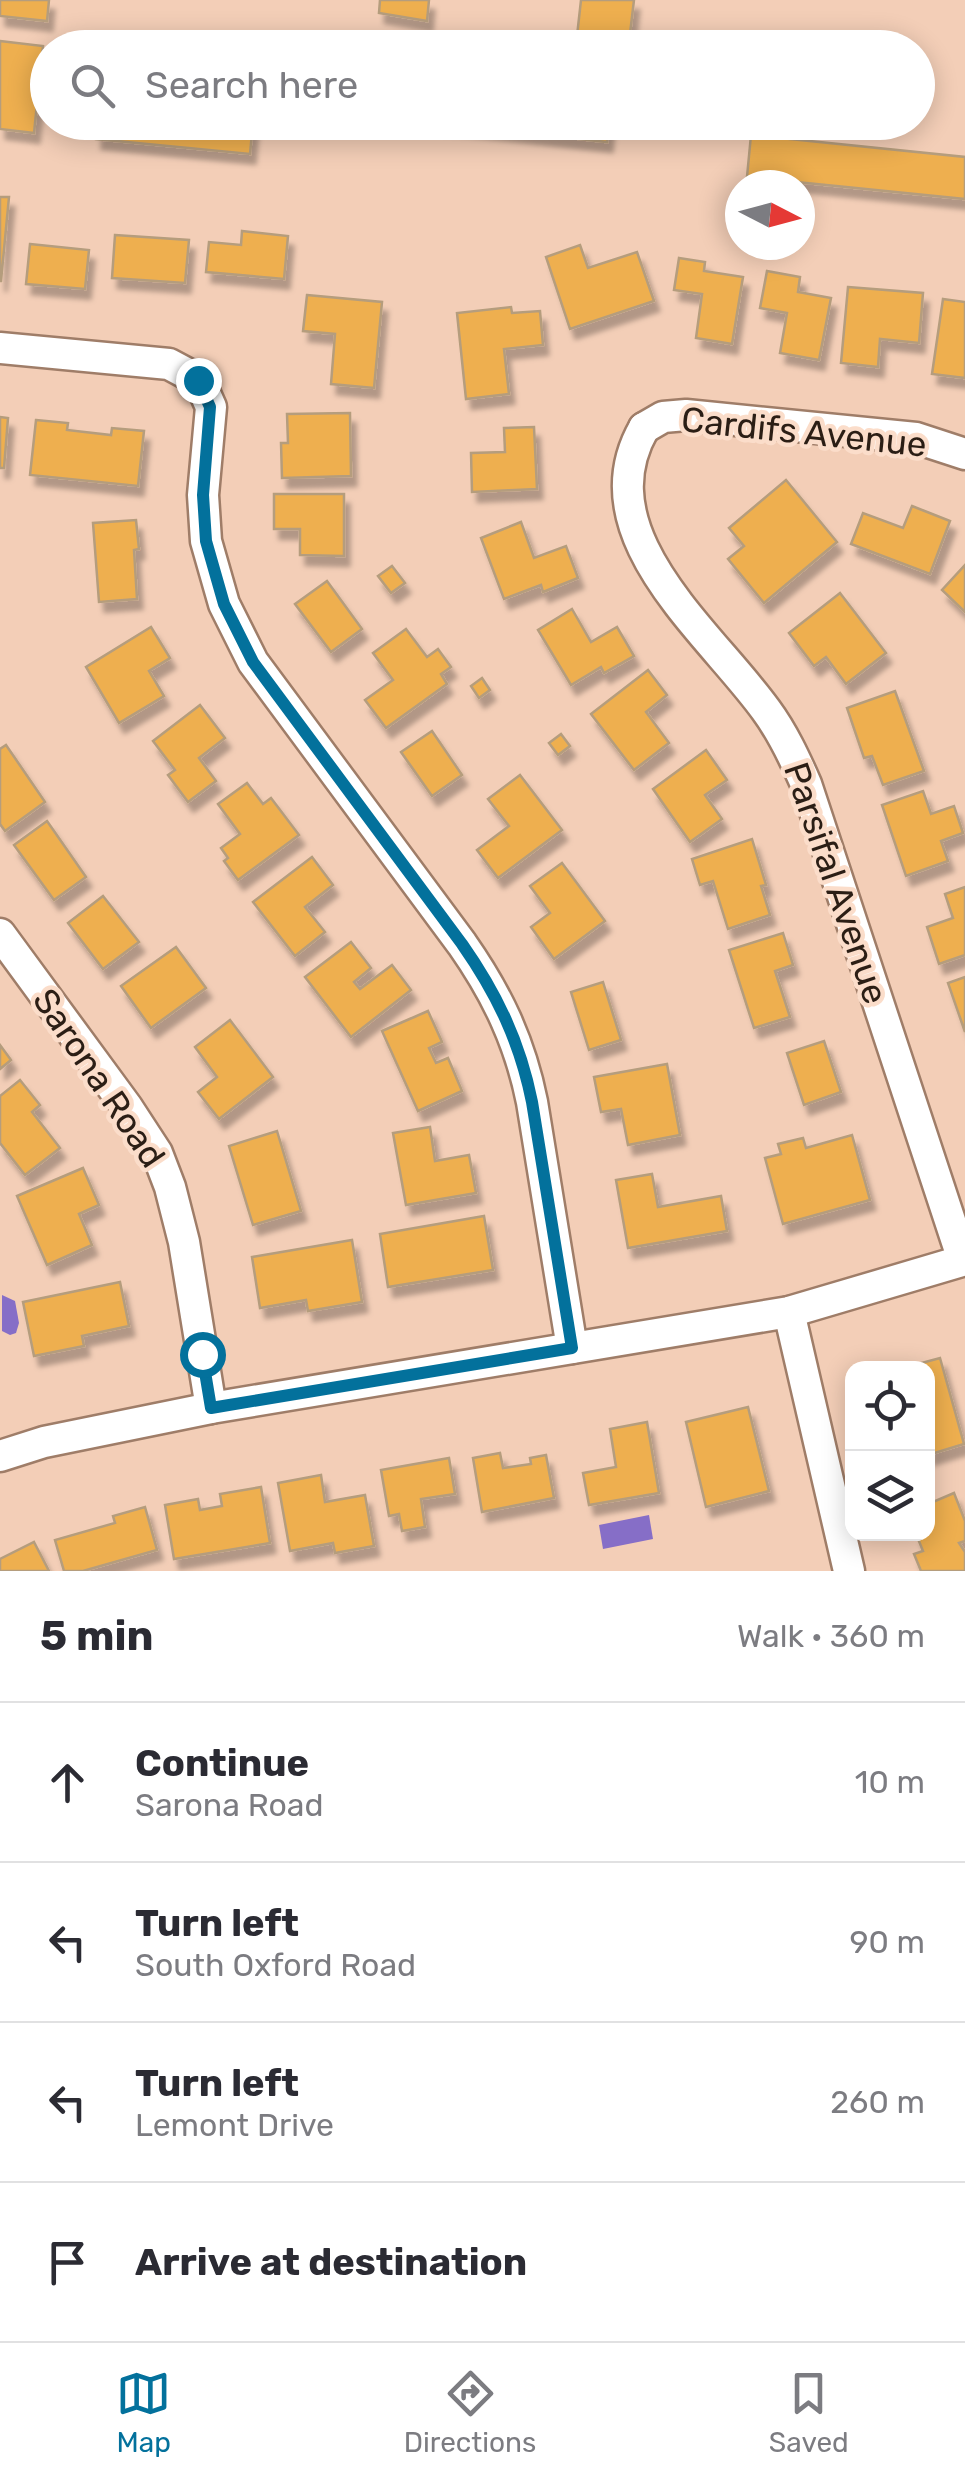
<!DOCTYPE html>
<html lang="en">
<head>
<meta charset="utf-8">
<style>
  body { margin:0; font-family:Rubik,sans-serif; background:#f2f2f3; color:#2b2b33 }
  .controls { position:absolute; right:30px; bottom:30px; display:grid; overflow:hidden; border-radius:20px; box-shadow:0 5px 25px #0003 }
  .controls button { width:90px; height:90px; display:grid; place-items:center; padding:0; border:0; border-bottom:2px solid #e1e1e2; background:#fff; color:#2b2b33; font:50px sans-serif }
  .compass { position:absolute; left:725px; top:170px; width:90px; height:90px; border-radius:50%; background:#fff; box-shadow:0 5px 25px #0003; rotate:96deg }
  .stop { position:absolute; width:30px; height:30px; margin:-22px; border:8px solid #03719c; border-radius:50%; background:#fff }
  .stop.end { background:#03719c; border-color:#fff; box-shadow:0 2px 10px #0008 }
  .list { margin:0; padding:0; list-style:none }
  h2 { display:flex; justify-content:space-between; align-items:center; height:130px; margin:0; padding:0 40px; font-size:42px }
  h2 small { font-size:32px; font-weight:400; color:#7c7c81 }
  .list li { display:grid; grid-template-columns:65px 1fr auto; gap:30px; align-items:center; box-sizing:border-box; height:160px; padding:0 40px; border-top:2px solid #e1e1e2 }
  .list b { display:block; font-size:38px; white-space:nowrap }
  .list p { margin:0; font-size:32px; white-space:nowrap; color:#7c7c81 }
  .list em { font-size:32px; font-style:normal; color:#7c7c81 }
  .icon { flex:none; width:55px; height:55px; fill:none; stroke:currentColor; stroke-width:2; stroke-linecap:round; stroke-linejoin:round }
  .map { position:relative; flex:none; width:965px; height:1571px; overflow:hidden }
  .search { position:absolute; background:#fff; box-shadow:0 5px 25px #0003; left:30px; right:30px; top:30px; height:110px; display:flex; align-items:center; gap:25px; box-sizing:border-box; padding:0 35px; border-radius:55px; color:#7c7c81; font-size:38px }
  .sheet { height:770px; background:#fff }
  nav { display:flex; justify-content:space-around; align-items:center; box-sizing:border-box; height:140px; border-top:2px solid #e1e1e2; background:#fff; font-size:28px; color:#7c7c81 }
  nav a { display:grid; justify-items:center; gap:5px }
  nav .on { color:#03719c }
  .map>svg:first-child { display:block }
  .water { fill:#866ec7 }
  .building { fill:#eeaf4f; stroke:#b59d7d; stroke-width:2.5; filter:url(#shadow) }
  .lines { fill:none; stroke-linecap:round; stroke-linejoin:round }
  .street-casing { stroke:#9f7d68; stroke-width:35 }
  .street { stroke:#fff; stroke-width:30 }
  .route { stroke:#03719c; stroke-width:12 }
  .labels { text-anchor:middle; stroke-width:9; stroke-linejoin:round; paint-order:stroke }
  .street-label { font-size:35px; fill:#2b1e15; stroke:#fbddca }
</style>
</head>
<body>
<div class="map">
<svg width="965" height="1571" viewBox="0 0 965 1571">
  <defs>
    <filter id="shadow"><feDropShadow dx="5.5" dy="10" stdDeviation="2.5" flood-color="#0004"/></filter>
  </defs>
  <rect width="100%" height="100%" fill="#f3ceb7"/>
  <g class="water">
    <polygon points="2,1295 15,1301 19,1323 16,1333 10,1335 2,1331"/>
    <polygon points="649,1515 653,1539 603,1549 599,1525"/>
  </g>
  <g class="building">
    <polygon points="0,0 49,0 47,21 0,16"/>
    <polygon points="380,0 429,0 427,21 379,13"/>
    <polygon points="581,0 634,0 629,42 577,36"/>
    <polygon points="0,41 43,46 34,133 0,129"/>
    <polygon points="97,122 253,122 250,154 96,139"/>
    <polygon points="425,122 609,122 607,142"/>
    <polygon points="751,135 965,157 965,199 747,177"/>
    <polygon points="0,197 9,197 1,281 0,281"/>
    <polygon points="242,231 288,236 284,279 206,272 209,242 241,245"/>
    <polygon points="115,235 189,240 185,283 112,278"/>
    <polygon points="30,244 89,250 85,289 26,284"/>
    <polygon points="580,245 588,268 637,252 654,301 570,329 546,257"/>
    <polygon points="679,258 705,262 704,271 743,277 732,344 696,338 702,294 674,290"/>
    <polygon points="767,271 800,277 798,292 831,298 819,360 780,353 787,313 760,308"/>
    <polygon points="848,287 923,293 919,343 880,339 878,367 841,363"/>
    <polygon points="307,295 382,302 374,388 331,384 335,334 303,331"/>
    <polygon points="943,299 965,302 965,378 932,374"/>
    <polygon points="511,307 512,313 540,311 543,345 504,349 509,394 466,399 457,313"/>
    <polygon points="350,413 351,476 282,478 281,443 288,443 287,414"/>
    <polygon points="0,417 8,418 4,468 0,468"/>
    <polygon points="36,420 68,423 67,430 111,435 112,428 144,431 138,486 30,475"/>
    <polygon points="534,427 537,489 472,492 471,453 505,452 504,428"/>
    <polygon points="786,480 837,542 764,603 728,559 744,546 729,528"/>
    <polygon points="274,494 344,494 344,556 300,555 300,529 274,529"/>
    <polygon points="912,506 950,521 930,574 851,544 863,513 903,528"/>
    <polygon points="136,520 139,549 134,550 137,599 99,602 93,523"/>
    <polygon points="521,522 534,558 566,546 578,578 543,592 541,585 504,599 481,538"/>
    <polygon points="965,565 965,612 942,590"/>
    <polygon points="392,566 405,583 391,593 378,576"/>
    <polygon points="327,581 362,629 331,652 295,604"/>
    <polygon points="840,593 886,653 846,684 826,657 814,666 789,633"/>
    <polygon points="572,609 591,642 617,627 634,656 604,673 601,667 571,685 538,630"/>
    <polygon points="151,627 170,658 149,671 164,696 119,723 86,667"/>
    <polygon points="406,629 427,657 438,649 451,667 441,674 447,684 386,728 365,700 393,680 373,653"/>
    <polygon points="648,670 667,695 646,712 669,743 634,770 591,714"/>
    <polygon points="482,678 490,690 479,698 471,686"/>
    <polygon points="895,691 924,771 883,785 872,756 864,758 847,708"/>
    <polygon points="200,705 225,738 199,758 216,781 188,802 168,775 175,770 153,741"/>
    <polygon points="432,731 462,775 432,796 401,752"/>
    <polygon points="561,734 570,746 558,755 549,743"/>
    <polygon points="6,745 45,802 5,831 0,824 0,749"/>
    <polygon points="706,750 727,780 705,795 722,819 690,842 653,789"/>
    <polygon points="520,775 562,830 498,878 477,850 509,826 488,799"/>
    <polygon points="247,783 263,804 271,798 299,835 238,880 224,861 228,858 221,848 240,834 218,804"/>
    <polygon points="923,791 931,814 954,806 963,833 941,841 948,861 906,876 882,805"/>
    <polygon points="47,821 86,877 54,900 14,845"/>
    <polygon points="752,839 766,885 761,886 770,915 728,929 713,881 700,885 692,859"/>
    <polygon points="312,857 333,885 305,907 325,932 295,956 253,902"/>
    <polygon points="562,863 605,921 554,959 531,927 550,913 530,886"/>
    <polygon points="965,887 965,955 939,964 927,927 953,918 945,894"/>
    <polygon points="103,896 139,942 103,969 68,923"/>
    <polygon points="783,933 793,965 775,971 790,1017 754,1028 729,950"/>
    <polygon points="351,942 371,968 354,982 360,989 392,965 411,990 351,1037 305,977"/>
    <polygon points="176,947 206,988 151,1028 121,986"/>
    <polygon points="965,977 965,1032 948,983"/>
    <polygon points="603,982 621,1040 589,1050 571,992"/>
    <polygon points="428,1011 442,1042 429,1048 436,1063 448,1058 462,1091 418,1111 382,1031"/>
    <polygon points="230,1020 273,1077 219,1119 198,1092 217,1077 195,1047"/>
    <polygon points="824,1041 841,1092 804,1105 787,1053"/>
    <polygon points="0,1045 11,1060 0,1069"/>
    <polygon points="667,1064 680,1135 628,1145 621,1109 601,1112 594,1077"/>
    <polygon points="20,1080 40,1105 32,1112 60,1148 25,1175 0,1143 0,1096"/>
    <polygon points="430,1127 435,1161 469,1155 476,1193 406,1205 393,1133"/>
    <polygon points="277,1131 301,1211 253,1225 229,1146"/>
    <polygon points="852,1135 870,1200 783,1224 765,1158 781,1154 778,1144 803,1138 806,1148"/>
    <polygon points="83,1168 99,1205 79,1214 92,1245 47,1265 17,1196"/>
    <polygon points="652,1174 658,1207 721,1196 727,1231 628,1248 616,1180"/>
    <polygon points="484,1216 493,1270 388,1287 380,1234"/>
    <polygon points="352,1240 362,1302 308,1311 306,1300 260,1308 252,1257"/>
    <polygon points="120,1282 129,1326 82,1336 84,1346 34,1356 23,1302"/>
    <polygon points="940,1358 964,1444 928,1455 928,1368 903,1368"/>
    <polygon points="748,1407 769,1491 706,1507 686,1422"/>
    <polygon points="647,1422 659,1493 589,1505 583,1473 616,1467 610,1429"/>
    <polygon points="500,1453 503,1468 531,1464 530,1458 546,1455 554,1498 482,1512 473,1458"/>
    <polygon points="449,1458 455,1494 421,1499 425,1527 402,1531 399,1514 389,1516 381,1470"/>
    <polygon points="321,1475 325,1502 365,1495 374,1546 335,1553 333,1543 290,1551 278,1483"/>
    <polygon points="261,1487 270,1543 174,1559 165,1505 198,1499 200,1510 222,1506 220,1494"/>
    <polygon points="954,1493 965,1521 965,1541 959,1543 965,1552 965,1571 921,1571 914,1554 923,1551 916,1534 928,1534 928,1504"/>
    <polygon points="145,1507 157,1550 83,1571 64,1571 55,1540 115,1523 113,1516"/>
    <polygon points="34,1542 49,1571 0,1571 0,1559"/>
  </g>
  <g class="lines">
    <g class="street-casing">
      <g id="street">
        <polyline points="0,348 169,364 199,380"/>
        <path d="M199,380L211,407L203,495L206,541L224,604L253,662L462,944C497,994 520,1042 532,1102L572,1348"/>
        <path d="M644,428C583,534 710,632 766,710C783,733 795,759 806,784L963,1260"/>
        <polyline points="644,428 663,417 686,415 916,438 965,454"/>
        <polyline points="0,934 127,1107 157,1153 170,1187 184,1242 211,1408"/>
        <polyline points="789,1312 849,1571"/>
        <polyline points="0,1456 44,1442 211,1408 789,1312 965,1260"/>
      </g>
    </g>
    <use href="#street" class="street"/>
  </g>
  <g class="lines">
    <path class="route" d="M198,380L210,407L203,495L206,541L224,604L253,662L462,944C497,994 520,1042 532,1102L572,1348L211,1408L202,1354"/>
  </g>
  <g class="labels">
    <g class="street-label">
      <text transform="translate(804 432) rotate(6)" y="12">Cardifs Avenue</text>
      <text transform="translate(836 883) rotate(71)" y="12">Parsifal Avenue</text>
      <text transform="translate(99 1078) rotate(56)" y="12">Sarona Road</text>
    </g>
  </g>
</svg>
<div class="controls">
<button><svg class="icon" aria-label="locate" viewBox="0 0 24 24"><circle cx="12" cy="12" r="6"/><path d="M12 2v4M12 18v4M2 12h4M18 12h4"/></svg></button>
<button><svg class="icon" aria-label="layers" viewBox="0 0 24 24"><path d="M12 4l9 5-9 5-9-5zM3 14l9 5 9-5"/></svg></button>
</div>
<svg class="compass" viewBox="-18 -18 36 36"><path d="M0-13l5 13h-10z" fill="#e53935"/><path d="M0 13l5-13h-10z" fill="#7c7c81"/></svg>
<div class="stop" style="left:202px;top:1354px"></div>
<div class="stop end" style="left:198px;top:380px"></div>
<div class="search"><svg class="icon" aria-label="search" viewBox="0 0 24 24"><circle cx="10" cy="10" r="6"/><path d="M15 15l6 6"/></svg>Search here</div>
</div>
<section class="sheet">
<h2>5 min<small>Walk · 360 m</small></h2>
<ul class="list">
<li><svg class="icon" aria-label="ahead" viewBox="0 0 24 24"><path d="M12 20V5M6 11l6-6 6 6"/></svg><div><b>Continue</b><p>Sarona Road</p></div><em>10 m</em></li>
<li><svg class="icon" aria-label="left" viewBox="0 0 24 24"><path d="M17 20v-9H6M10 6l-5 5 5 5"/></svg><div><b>Turn left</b><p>South Oxford Road</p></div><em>90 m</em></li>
<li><svg class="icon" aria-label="left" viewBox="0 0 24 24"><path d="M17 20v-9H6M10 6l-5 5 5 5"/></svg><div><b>Turn left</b><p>Lemont Drive</p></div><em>260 m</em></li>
<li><svg class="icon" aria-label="arrive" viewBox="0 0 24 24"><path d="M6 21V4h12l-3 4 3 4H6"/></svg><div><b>Arrive at destination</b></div></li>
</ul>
</section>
<nav>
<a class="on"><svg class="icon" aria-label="map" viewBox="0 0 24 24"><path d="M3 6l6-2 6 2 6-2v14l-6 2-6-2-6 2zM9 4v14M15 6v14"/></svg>Map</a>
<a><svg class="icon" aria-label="directions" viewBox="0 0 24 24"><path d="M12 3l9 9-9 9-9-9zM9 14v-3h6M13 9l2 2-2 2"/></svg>Directions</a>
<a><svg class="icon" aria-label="saved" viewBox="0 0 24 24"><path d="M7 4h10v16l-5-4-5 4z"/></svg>Saved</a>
</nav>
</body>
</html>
